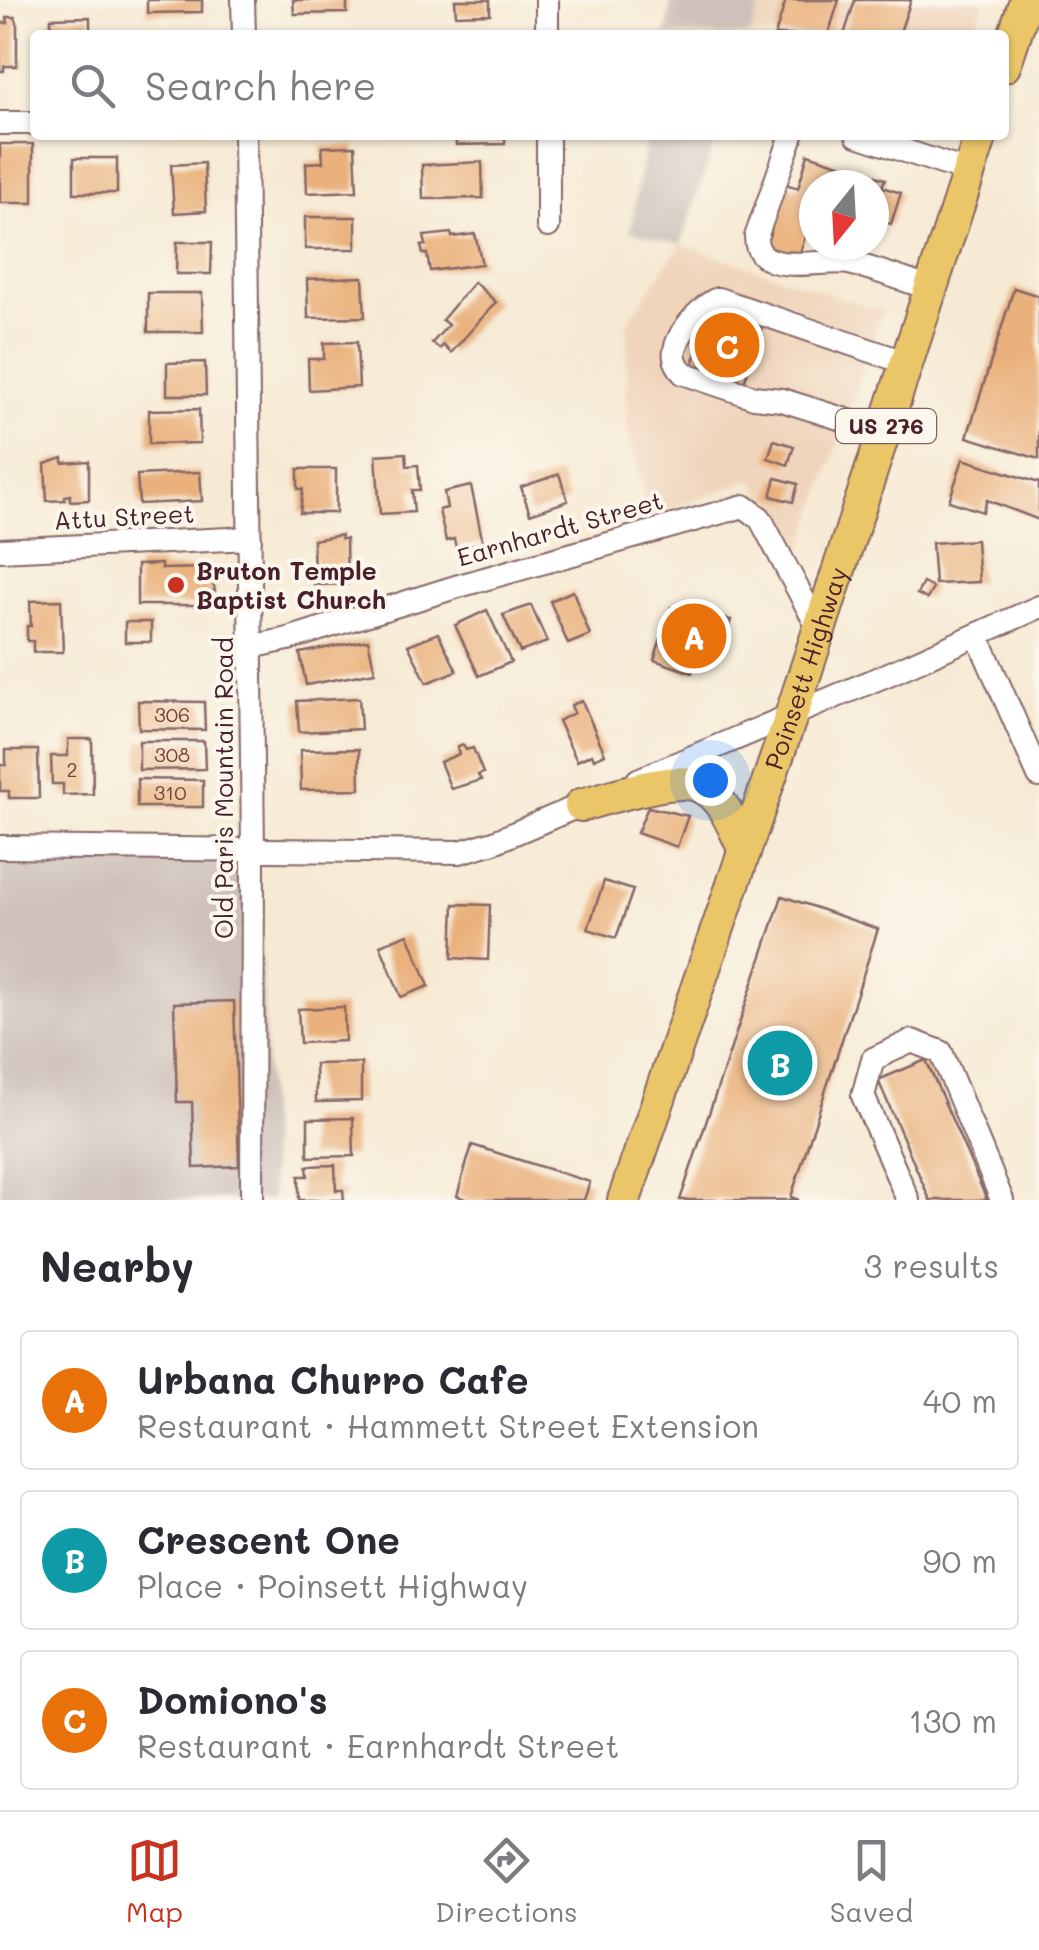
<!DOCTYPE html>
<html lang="en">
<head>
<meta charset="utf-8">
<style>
  body { margin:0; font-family:Mali,sans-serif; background:#f2f2f3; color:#2b2b33 }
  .compass { position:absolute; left:799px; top:170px; width:90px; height:90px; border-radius:50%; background:#fff; box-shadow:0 2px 8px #0004; rotate:198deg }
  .you { position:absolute; left:710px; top:780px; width:35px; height:35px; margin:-25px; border:8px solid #fff; border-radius:50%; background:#1a73e8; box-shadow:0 0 0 15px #1a73e833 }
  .badge { display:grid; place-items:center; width:65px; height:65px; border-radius:50%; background:#c8321e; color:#fff; font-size:32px; font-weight:700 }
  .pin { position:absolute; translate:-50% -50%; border:5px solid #fff; box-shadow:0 2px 10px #0006 }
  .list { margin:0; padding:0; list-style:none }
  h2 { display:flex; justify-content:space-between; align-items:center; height:130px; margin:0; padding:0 40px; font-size:42px }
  h2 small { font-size:32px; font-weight:400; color:#7c7c81 }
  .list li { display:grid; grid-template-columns:65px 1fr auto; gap:30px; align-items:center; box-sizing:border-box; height:140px; margin:0 20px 20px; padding:0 20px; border:2px solid #e1e1e2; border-radius:10px }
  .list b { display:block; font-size:38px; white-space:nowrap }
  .list p { margin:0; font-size:32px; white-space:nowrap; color:#7c7c81 }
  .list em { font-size:32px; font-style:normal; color:#7c7c81 }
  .icon { flex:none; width:55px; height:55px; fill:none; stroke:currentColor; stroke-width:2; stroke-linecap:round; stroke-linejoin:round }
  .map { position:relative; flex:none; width:1039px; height:1200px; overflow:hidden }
  .search { position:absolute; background:#fff; box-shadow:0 2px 8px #0004; left:30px; right:30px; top:30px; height:110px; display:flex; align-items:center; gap:25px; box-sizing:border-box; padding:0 35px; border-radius:10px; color:#7c7c81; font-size:38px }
  .sheet { height:610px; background:#fff }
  nav { display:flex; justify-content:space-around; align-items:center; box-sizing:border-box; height:140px; border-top:2px solid #e1e1e2; background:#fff; font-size:28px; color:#7c7c81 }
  nav a { display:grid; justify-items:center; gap:5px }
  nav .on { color:#c8321e }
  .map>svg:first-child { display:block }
  .built { fill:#f0d5bc }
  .industrial { fill:#cec1b9 }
  .building { fill:#eab17b }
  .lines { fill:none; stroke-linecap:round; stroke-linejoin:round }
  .minor-casing { stroke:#866666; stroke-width:26 }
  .highway-casing { stroke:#866666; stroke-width:36 }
  .minor { stroke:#fff; stroke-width:22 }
  .highway { stroke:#ebc669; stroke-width:32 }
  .poi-dot { fill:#c8321e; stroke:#fbf7ec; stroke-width:4 }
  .labels { text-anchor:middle; stroke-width:8; stroke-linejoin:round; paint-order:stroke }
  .number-label { font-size:20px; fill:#72443f }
  .shield { fill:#fbf7ec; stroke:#7f6065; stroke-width:2.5 }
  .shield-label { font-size:22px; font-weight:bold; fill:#4a1f2b }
  .street-label { font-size:25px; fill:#4a1f2b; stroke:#fbf7ec }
  .poi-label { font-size:25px; font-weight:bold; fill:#4a1f2b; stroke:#fbf7ec; text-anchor:start }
</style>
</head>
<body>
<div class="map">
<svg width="1039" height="1200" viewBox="0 0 1039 1200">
  <rect width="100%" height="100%" fill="#fbf7ec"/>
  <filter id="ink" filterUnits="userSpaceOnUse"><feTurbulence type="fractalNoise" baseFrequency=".01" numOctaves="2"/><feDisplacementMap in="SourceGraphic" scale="20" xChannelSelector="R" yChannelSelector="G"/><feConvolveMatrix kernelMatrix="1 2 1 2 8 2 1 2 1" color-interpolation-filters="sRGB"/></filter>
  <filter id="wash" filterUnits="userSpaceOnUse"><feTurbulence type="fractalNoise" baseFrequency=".0048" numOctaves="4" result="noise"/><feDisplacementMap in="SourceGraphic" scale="40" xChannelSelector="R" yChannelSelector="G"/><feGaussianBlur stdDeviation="2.25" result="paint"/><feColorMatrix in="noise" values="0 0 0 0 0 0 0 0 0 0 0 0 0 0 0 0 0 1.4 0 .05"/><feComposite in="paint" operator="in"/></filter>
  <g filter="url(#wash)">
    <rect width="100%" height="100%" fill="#f6ead4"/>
    <g class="built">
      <polygon points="762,0 984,0 973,35 750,35"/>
      <polygon points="681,244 882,311 801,554 752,479 650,517 626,421 627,322"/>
    </g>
    <g class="industrial">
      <polygon points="672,0 762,0 750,35 666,35"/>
      <polygon points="647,135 717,135 681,244 630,231"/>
      <polygon points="256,840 272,1200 0,1200 0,845"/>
    </g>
    <g id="blocks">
      <g class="building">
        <polygon points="147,0 202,0 202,12 147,13"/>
        <polygon points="293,0 347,0 347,13 294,14"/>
        <polygon points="455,0 490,0 490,14 456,15"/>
        <polygon points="786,0 839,0 828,35 775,35"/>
        <polygon points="855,0 911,0 899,35 844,35"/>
        <polygon points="7,17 15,17 17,22 17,66 4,66 4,71 0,71 0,23 8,23"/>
        <polygon points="90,17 90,35 51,35 51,18"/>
        <polygon points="455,135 505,135 505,144 456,145"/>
        <rect x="0" y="144" width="33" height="59"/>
        <polygon points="355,146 357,191 307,193 306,163 323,162 322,147"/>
        <polygon points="808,154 885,179 882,187 901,193 891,224 874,219 874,185 814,185 814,209 798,259 765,249 785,184 798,188"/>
        <rect x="74" y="158" width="43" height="35"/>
        <polygon points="482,162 483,198 423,199 422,165"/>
        <polygon points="204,163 206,211 174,213 171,165"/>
        <rect x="305" y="217" width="51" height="32"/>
        <polygon points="451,233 452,237 475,234 482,264 430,271 427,254 423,254 421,246 426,245 424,236"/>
        <polygon points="177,242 212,242 211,274 176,274"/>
        <polygon points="363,277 365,317 308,318 307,279"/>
        <polygon points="474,282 496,302 451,353 443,345 440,349 432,343 448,325 442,320"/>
        <polygon points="1014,288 1039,296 1039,459 967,437"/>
        <polygon points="148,293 202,293 203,332 148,332"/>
        <polygon points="712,304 764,320 743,386 691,370"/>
        <polygon points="357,342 359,387 309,390 308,359 324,359 324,343"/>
        <polygon points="205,362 206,395 167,395 167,363"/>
        <polygon points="199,409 200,443 149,444 149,410"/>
        <polygon points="774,440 794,446 788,465 768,458"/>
        <polygon points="406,453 407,466 418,465 420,490 412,490 414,512 380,514 376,455"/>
        <polygon points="63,458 63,463 89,461 89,500 70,501 70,495 65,496 65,500 47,501 45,464"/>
        <polygon points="963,459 1039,483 1039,520 987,500 983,512 949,501"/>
        <polygon points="298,469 336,469 336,513 300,513 303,489 298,489"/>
        <polygon points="200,472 202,501 139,504 137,475"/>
        <polygon points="559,474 568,501 530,514 521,487"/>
        <polygon points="776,478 798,484 793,502 771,496"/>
        <polygon points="471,486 483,543 456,548 454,539 446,541 439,510 447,508 444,492"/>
        <polygon points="341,535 341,539 346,539 347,584 314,585 313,540"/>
        <polygon points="976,540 979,582 935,584 932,543"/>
        <polygon points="161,564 161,569 210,568 215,591 210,591 210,605 137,605 137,565"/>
        <polygon points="923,583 933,588 927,599 917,594"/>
        <polygon points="573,591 590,635 568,644 550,601"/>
        <polygon points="61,600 63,652 33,652 33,641 27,641 27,626 31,626 30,601"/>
        <polygon points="531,605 547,642 520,652 503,615"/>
        <polygon points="686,606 731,620 719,657 699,651 692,673 654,660 671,607 684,611"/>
        <polygon points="487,610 511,662 479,676 455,625"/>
        <rect x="125" y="622" width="26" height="20"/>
        <polygon points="438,633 457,671 427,683 408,645"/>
        <polygon points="368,640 375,672 306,685 300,653"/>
        <polygon points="359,698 361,729 299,732 297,701"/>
        <polygon points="138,701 204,702 205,730 139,729"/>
        <polygon points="582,701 605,754 594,759 592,754 577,761 558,721 574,713 571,705"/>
        <polygon points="68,739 92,739 93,794 63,795 63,784 52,784 51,756 68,756"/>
        <polygon points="139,741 204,741 205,769 139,770"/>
        <polygon points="463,745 466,750 473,748 483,773 478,775 481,780 451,789 440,762 459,754 457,748"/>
        <polygon points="359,749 360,789 301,790 300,750"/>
        <polygon points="6,750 38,750 39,798 9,798 9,791 0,791 0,765 6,765"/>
        <polygon points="137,779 203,780 203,807 137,807"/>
        <polygon points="648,807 688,816 677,847 637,833"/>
        <polygon points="604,881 633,890 616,938 588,929"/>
        <polygon points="782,896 878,929 791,1197 799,1200 680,1200"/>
        <polygon points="454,904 490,905 488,960 452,958"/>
        <polygon points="408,934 429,986 401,997 380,945"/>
        <polygon points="234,1001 239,1166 194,1168 192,1102 177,1102 174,1003"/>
        <polygon points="344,1007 345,1041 300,1043 298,1009"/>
        <polygon points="926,1060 987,1200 930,1200 878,1080"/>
        <polygon points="361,1063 361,1101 316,1102 315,1064"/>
        <polygon points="353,1118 354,1156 308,1157 308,1119"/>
        <polygon points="472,1145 590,1182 584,1200 469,1200 457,1196"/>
        <polygon points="335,1165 336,1190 343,1190 344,1200 299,1200 299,1176 308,1176 307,1166"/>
      </g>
    </g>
  </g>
  <g filter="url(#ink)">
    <use href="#blocks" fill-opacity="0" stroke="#866666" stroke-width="2.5"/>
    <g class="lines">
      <g class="minor-casing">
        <g id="minor">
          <polyline points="243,0 244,35"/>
          <polyline points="547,0 547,35"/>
          <polyline points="0,123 35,123"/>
          <polyline points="245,135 253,851 252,1200"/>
          <polyline points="548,135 548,226"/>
          <path d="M792,135L756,237C756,279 823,258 849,263C876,269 904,280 931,289"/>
          <polyline points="857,135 969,172"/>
          <path d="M884,432L782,400L754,397L683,373C680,368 676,364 675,358C671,339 702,304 718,299L907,363"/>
          <polyline points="0,550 250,538"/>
          <polyline points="977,635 1039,776"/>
          <polyline points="251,647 288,639 459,586 744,506 760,518 819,629"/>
          <polyline points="638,780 891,673 1039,607"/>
          <polyline points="0,847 460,852 494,842 595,799"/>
          <polyline points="908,1200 863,1096 873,1059 912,1041 941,1052 1002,1200"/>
        </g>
      </g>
      <g class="highway-casing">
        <g id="highway">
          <polyline points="1004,66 1026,0"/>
          <path d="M581,805C608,798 675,775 699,786C724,796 734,829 745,850"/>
          <path id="s1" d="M624,1200L791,716L981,135"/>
        </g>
      </g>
      <use href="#minor" class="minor"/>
      <use href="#highway" class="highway"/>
    </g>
  </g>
  <circle class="poi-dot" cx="176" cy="585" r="10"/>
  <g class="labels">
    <g class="number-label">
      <text x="172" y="722">306</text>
      <text x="172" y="762">308</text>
      <text x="72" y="777">2</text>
      <text x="170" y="800">310</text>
    </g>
    <rect class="shield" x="836" y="409" width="100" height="34" rx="8"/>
    <g class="shield-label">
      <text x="886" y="434">US 276</text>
    </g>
    <g class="street-label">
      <text transform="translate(124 517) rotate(-3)" y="9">Attu Street</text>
      <text transform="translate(560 529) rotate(-16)" y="9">Earnhardt Street</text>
      <text dy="9" stroke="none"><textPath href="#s1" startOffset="562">Poinsett Highway</textPath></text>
      <text transform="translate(224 788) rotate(-90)" y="9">Old Paris Mountain Road</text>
    </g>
    <g class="poi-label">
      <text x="196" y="580">Bruton Temple<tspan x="196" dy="29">Baptist Church</tspan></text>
    </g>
  </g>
</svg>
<svg class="compass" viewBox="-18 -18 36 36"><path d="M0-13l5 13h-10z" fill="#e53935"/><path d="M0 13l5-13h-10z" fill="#7c7c81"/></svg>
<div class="you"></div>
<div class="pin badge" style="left:694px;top:636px;background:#e8710a">A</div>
<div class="pin badge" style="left:780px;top:1063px;background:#0f9aa8">B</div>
<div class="pin badge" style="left:727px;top:345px;background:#e8710a">C</div>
<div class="search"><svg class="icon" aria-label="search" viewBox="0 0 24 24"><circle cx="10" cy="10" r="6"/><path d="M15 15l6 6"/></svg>Search here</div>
</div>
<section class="sheet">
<h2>Nearby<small>3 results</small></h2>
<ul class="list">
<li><span class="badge" style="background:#e8710a">A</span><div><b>Urbana Churro Cafe</b><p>Restaurant · Hammett Street Extension</p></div><em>40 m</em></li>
<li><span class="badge" style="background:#0f9aa8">B</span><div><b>Crescent One</b><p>Place · Poinsett Highway</p></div><em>90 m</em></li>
<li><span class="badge" style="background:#e8710a">C</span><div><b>Domiono's</b><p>Restaurant · Earnhardt Street</p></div><em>130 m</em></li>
</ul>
</section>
<nav>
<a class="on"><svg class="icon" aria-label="map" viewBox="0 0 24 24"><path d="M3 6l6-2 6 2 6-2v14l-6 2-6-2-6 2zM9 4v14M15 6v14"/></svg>Map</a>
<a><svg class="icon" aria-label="directions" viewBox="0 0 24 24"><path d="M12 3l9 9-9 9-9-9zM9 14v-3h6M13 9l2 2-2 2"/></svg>Directions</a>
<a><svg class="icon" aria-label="saved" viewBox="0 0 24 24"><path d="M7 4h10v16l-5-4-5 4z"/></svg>Saved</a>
</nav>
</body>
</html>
